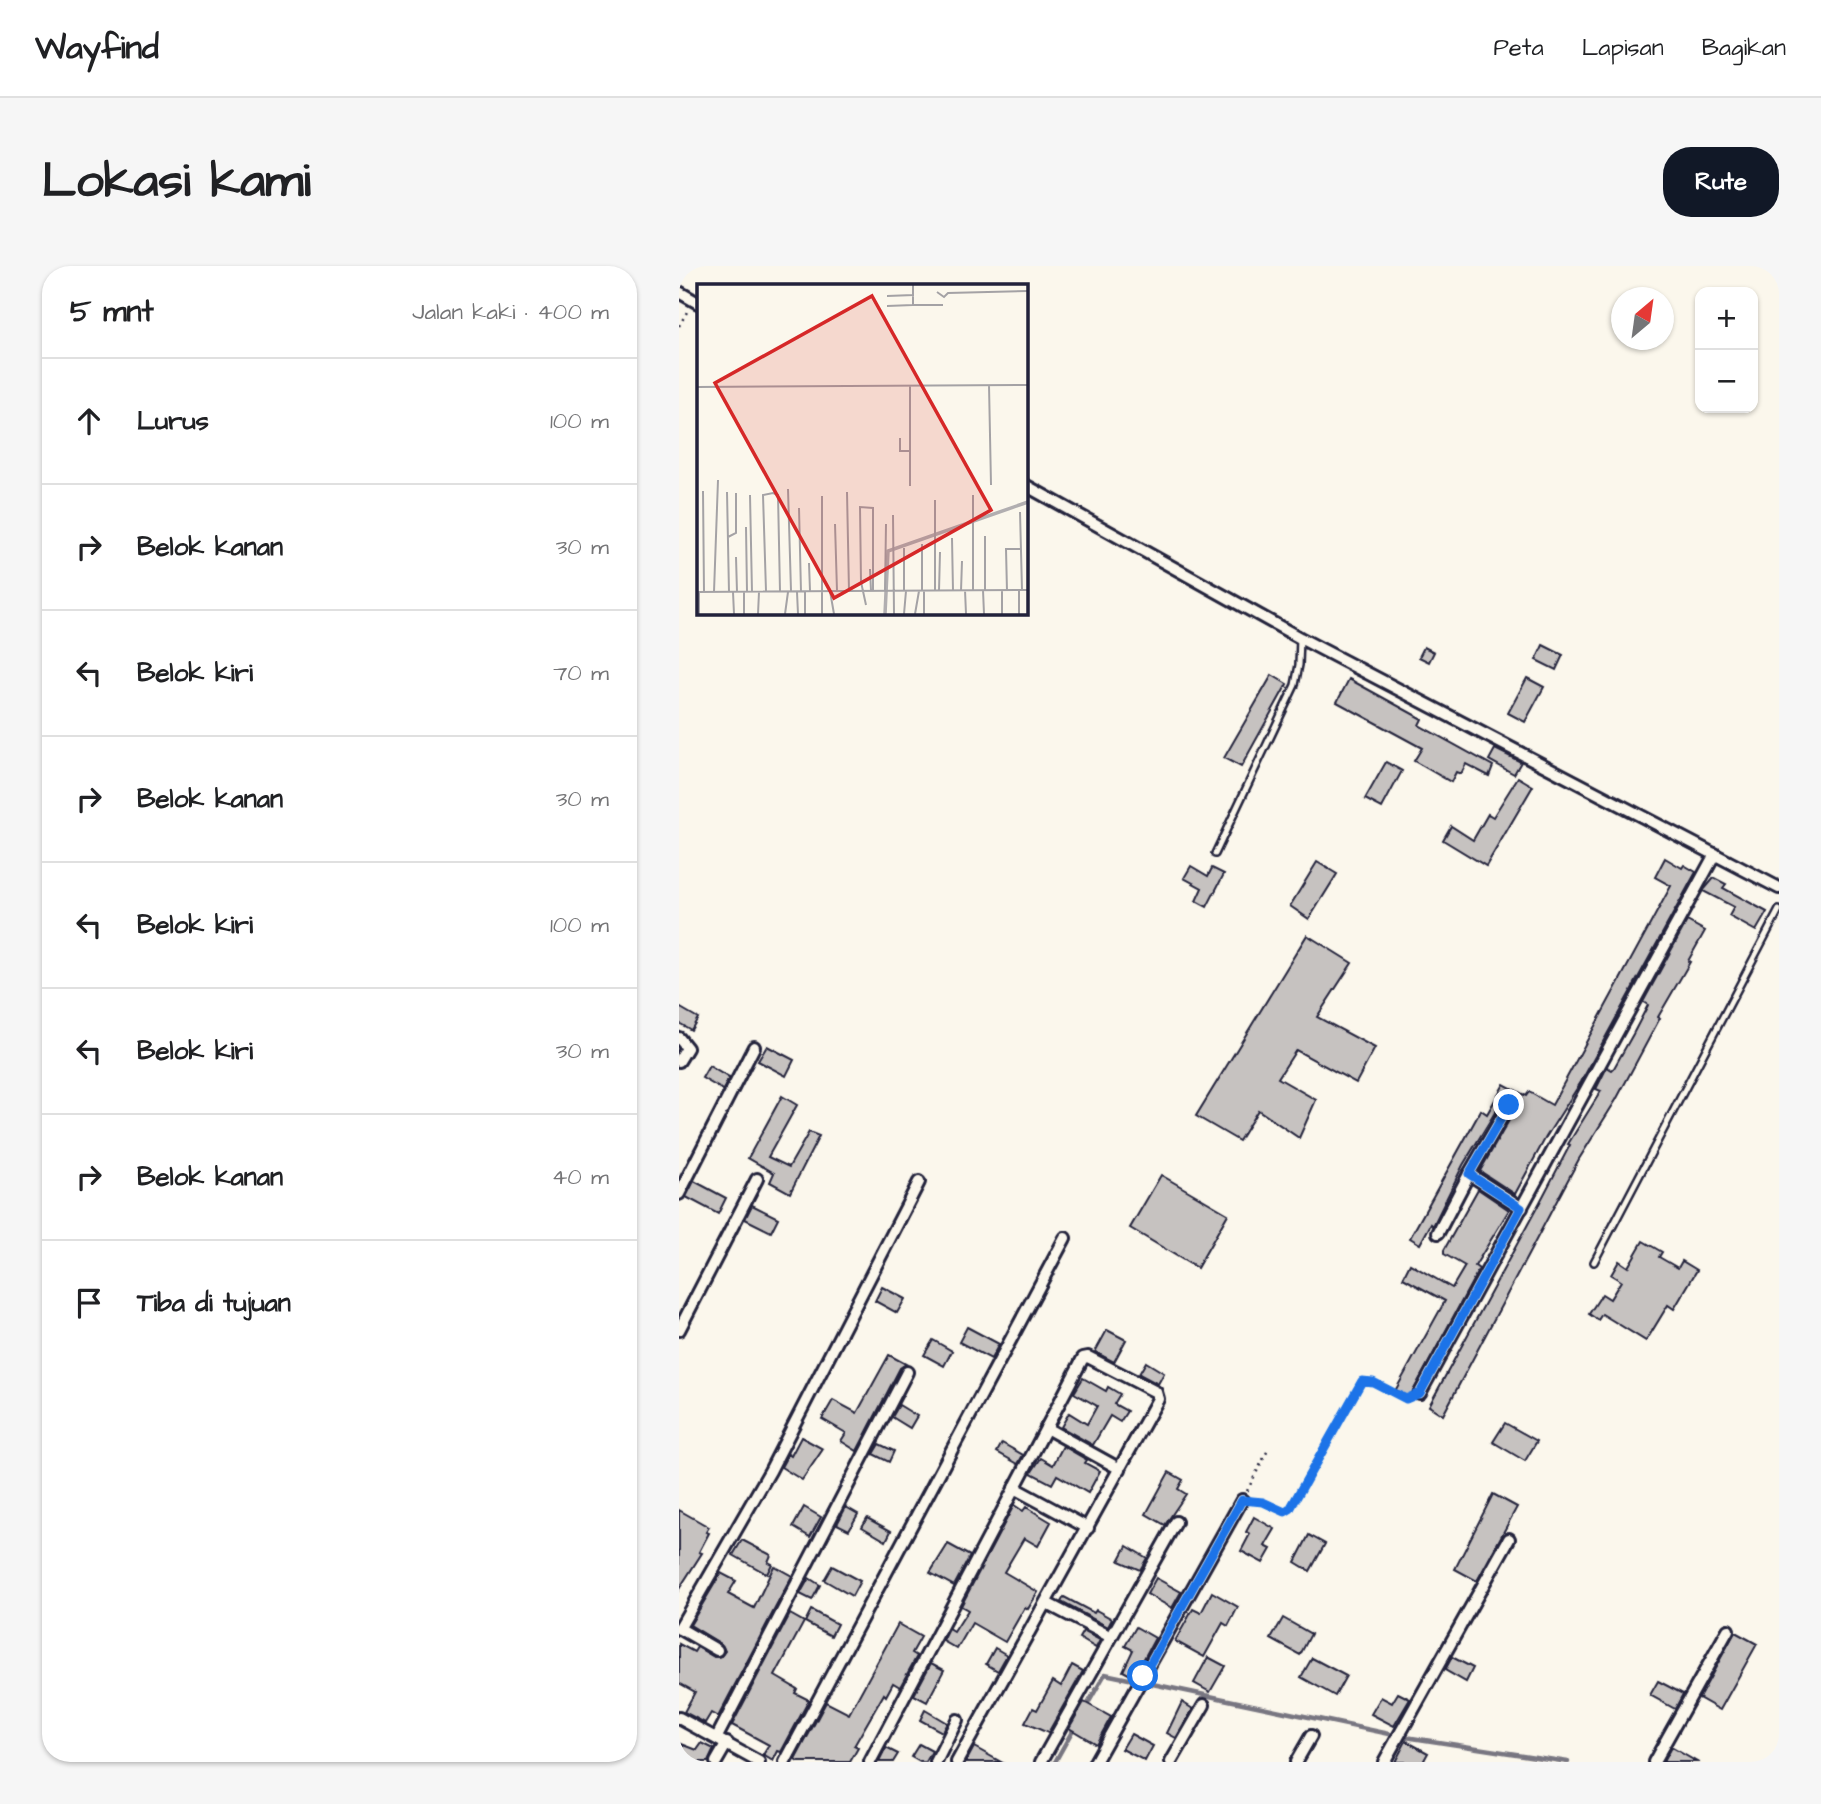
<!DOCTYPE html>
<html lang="id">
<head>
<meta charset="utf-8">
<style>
  body { margin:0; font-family:"Architects Daughter",sans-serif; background:#f6f6f6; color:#202124 }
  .controls { position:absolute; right:21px; top:21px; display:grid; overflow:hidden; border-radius:14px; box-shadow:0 2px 5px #0004 }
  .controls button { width:63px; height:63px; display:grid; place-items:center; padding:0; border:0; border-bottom:2px solid #e0e0e0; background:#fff; color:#202124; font:35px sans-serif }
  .compass { position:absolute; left:932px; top:21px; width:63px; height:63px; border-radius:50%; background:#fff; box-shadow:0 2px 5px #0004; rotate:29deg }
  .stop { position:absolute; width:21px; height:21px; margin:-16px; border:5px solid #1a73e8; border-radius:50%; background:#fff }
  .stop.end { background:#1a73e8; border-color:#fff; box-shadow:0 2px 7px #0008 }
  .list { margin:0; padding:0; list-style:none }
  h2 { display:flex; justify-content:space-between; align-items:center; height:91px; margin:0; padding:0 28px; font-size:30px }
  h2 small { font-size:23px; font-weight:400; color:#757577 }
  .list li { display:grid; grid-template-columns:46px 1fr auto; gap:21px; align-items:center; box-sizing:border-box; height:126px; padding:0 28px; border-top:2px solid #e0e0e0 }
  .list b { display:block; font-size:26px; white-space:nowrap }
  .list em { font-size:23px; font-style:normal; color:#757577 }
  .icon { flex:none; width:38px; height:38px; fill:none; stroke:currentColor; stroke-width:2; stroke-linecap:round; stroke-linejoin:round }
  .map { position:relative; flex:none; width:1100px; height:1496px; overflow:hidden; border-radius:28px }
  header { display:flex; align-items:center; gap:42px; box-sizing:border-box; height:98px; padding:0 35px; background:#fff; border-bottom:2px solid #e0e0e0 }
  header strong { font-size:33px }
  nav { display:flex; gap:38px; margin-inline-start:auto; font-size:24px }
  .intro { display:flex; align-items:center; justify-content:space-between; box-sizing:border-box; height:168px; padding:0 42px }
  h1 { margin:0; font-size:49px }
  .button { padding:18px 32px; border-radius:28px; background:#111827; color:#fff; font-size:24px; font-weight:700 }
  main { display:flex; gap:42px; padding:0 42px }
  aside { flex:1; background:#fff; border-radius:28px; box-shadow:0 2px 5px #0004 }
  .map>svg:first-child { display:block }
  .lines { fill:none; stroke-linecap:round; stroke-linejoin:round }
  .stream { stroke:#787681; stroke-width:4.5 }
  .building { fill:#c6c2c0; stroke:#22223b; stroke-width:2 }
  .lane-casing { stroke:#22223b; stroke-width:10 }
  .street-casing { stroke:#22223b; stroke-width:16 }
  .path { stroke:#22223b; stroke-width:2.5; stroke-dasharray:2 5; stroke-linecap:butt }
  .lane { stroke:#fbf7ec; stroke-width:5 }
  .street { stroke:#fbf7ec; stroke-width:10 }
  .route { stroke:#1a73e8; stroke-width:9 }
  .inset-river { fill:none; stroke:#b1aeb0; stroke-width:3.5 }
  .inset-road { fill:none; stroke:#a4a2a5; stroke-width:2 }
  .view { fill:#d62828; fill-opacity:0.15; stroke:#d62828; stroke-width:3.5 }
  .inset-edge { fill:none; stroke:#22223b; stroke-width:3.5 }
</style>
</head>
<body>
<header>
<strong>Wayfind</strong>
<nav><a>Peta</a><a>Lapisan</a><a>Bagikan</a></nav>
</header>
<div class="intro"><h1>Lokasi kami</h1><a class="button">Rute</a></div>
<main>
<aside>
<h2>5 mnt<small>Jalan kaki · 400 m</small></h2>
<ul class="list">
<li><svg class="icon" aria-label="ahead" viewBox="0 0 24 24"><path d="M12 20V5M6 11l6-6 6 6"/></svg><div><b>Lurus</b></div><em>100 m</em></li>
<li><svg class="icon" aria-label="right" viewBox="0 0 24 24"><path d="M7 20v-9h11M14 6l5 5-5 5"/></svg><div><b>Belok kanan</b></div><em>30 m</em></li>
<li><svg class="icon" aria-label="left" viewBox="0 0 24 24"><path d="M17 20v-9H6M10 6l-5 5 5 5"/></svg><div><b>Belok kiri</b></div><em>70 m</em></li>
<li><svg class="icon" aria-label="right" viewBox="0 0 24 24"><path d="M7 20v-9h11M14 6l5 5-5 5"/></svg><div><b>Belok kanan</b></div><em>30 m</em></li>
<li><svg class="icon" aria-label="left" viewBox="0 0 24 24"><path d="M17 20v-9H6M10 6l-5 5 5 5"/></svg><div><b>Belok kiri</b></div><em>100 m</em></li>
<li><svg class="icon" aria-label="left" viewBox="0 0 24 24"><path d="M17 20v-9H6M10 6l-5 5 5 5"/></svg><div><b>Belok kiri</b></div><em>30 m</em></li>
<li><svg class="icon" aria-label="right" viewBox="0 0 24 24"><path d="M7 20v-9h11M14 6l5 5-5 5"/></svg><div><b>Belok kanan</b></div><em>40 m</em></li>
<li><svg class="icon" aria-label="arrive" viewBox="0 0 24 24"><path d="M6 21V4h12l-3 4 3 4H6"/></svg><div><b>Tiba di tujuan</b></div></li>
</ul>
</aside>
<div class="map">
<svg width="1100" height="1496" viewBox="0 0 1100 1496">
  <rect width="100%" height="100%" fill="#fbf7ec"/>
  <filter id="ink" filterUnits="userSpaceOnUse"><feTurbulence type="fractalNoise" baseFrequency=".0143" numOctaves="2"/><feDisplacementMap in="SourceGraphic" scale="14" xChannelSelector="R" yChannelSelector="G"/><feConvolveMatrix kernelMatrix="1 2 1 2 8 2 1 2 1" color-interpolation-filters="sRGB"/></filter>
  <g filter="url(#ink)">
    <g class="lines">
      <g class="stream">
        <polyline points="406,1443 426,1408 720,1470 889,1496"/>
        <polyline points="376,1496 396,1460"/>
      </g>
    </g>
    <g class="building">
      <polygon points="864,379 884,389 877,404 857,394"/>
      <polygon points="745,381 755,386 750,396 740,391"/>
      <polygon points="593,409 608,418 562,501 545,492"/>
      <polygon points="848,412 865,421 846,456 829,447"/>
      <polygon points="670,413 743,453 740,459 814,500 810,510 787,498 782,508 777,506 772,516 735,495 743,482 658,436"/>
      <polygon points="816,483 842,496 835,508 810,494"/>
      <polygon points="707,496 723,505 703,542 686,533"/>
      <polygon points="839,511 854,520 807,600 764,574 772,560 794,574 809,548 814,551"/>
      <polygon points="986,592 1003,602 1005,599 1017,606 902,816 867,871 836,928 801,905 837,842 836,835 829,831 823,835 784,899 754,960 752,958 741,978 731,972 802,844 808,848 825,818 847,830 850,826 873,839 992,620 976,611"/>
      <polygon points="638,596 658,608 630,653 611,640"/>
      <polygon points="512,600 529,610 533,602 545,608 528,641 517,635 523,622 505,612"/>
      <polygon points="1035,612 1047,618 1044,622 1088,646 1077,665 1050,650 1055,641 1024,625"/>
      <polygon points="1008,655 1026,665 1009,695 1011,696 979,751 981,752 937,834 900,893 764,1149 750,1140 861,936 891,879 889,878 922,825 917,823 928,801 933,804 935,802 954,768 969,739 964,736"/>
      <polygon points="628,669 673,697 638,751 696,782 677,817 617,784 599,812 637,834 620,872 579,844 560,875 517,850"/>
      <polygon points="0,741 19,752 12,764 0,757"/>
      <polygon points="88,780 115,794 107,810 79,795"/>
      <polygon points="30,800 50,812 44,824 23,812"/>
      <polygon points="103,830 118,839 89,891 110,901 130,866 140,870 111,927 91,916 95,907 69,892"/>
      <polygon points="482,909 549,948 518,1002 451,962"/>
      <polygon points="15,915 47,932 39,948 7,931"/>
      <polygon points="799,923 830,944 796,1000 800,1003 730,1133 716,1125 766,1035 724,1012 731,998 773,1022 786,1000 765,988 765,984"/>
      <polygon points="73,939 99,952 92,966 66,953"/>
      <polygon points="964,975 983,986 980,991 999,1002 1003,995 1018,1004 995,1043 989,1039 967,1075 923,1048 919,1054 910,1048 923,1028 931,1033 942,1015 932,1009 940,995 949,1001"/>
      <polygon points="203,1021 226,1033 218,1047 196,1035"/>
      <polygon points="288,1061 320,1078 312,1093 280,1076"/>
      <polygon points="428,1064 447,1074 435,1096 416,1086"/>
      <polygon points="254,1074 273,1085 265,1100 245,1089"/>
      <polygon points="210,1089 227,1098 221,1102 178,1185 162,1175 167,1167 143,1153 154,1134 178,1147"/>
      <polygon points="467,1096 485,1107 479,1118 460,1108"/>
      <polygon points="404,1112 427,1125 429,1121 441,1128 435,1138 448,1145 441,1156 431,1150 414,1179 382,1161 390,1147 408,1158 418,1140 395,1127"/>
      <polygon points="220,1139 238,1150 231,1162 213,1151"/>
      <polygon points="826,1157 858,1175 846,1195 814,1176"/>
      <polygon points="122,1171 144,1183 123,1214 102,1201 109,1188 112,1190"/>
      <polygon points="323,1177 344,1189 339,1198 318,1186"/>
      <polygon points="200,1178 215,1185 210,1196 194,1188"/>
      <polygon points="384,1180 408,1194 406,1197 421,1205 409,1227 378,1209 373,1218 352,1207 362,1192 374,1199"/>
      <polygon points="490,1206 504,1214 499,1223 507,1228 486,1259 467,1248"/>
      <polygon points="814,1228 838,1241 798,1315 776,1303"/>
      <polygon points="335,1239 344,1245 347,1241 372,1256 359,1280 345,1272 325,1306 359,1326 349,1343 346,1341 326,1376 293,1357 278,1383 264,1375 270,1363 275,1366 289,1344 282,1340"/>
      <polygon points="125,1241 142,1251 131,1271 114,1261"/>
      <polygon points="167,1241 179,1248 170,1264 158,1258"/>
      <polygon points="0,1244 30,1261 27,1266 30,1267 20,1286 23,1287 0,1323"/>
      <polygon points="575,1251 596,1263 586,1280 592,1283 584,1297 562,1285 571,1268 567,1266"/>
      <polygon points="188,1252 212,1265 207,1275 183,1261"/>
      <polygon points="630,1269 646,1278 631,1305 616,1296"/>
      <polygon points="63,1274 92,1289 89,1296 93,1298 88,1308 54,1289"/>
      <polygon points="269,1278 291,1290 275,1320 251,1307"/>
      <polygon points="448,1280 468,1292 461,1304 440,1295"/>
      <polygon points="95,1300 113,1310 39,1451 32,1447 26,1457 5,1446 16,1426 0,1417 0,1378 15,1386 18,1381 35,1391 42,1390 46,1385 42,1378 11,1359 42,1307 57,1315 49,1328 75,1342"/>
      <polygon points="153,1300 181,1315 173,1330 145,1314"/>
      <polygon points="130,1312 141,1319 133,1334 121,1328"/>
      <polygon points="477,1312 502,1326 493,1342 468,1328"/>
      <polygon points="533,1326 559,1341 549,1360 544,1357 525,1391 496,1375 514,1343 522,1347"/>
      <polygon points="385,1331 415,1347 417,1344 433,1353 429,1361 382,1336"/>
      <polygon points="132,1344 158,1358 152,1370 126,1356"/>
      <polygon points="111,1348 125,1356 96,1410 118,1423 116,1427 130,1434 102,1486 99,1485 94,1495 84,1489 90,1479 53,1459"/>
      <polygon points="604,1352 632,1368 621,1389 592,1373"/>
      <polygon points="219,1358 242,1371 233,1387 238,1390 221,1421 214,1417 207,1430 205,1428 175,1480 179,1482 171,1496 119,1496 116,1494 147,1436 170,1448"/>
      <polygon points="457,1361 476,1372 455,1411 444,1405 454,1384 446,1380"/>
      <polygon points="404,1365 421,1374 417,1382 400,1372"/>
      <polygon points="1056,1366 1078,1378 1041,1444 1020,1432"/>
      <polygon points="316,1382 328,1389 319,1405 307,1398"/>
      <polygon points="529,1391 546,1400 531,1426 515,1417"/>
      <polygon points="773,1391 794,1402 787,1416 766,1404"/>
      <polygon points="633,1392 667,1410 656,1430 622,1411"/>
      <polygon points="252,1397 265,1404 248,1436 235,1429"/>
      <polygon points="393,1399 404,1405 369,1467 346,1457 354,1442 358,1444 374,1415 382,1420"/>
      <polygon points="979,1415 1004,1428 996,1443 971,1429"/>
      <polygon points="719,1427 731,1433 715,1460 692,1448 702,1431 713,1437"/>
      <polygon points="405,1436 432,1451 417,1478 390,1462"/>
      <polygon points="503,1436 514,1443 497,1472 488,1467"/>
      <polygon points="246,1444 268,1457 263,1466 241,1454"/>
      <polygon points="452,1468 474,1480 466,1495 443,1483"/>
      <polygon points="727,1475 749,1487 744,1496 716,1496"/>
      <polygon points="0,1477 18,1484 23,1477 35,1483 29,1496 0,1496"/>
      <polygon points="240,1478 253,1485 247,1496 241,1496 232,1491"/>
      <polygon points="295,1481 322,1496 287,1496"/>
      <polygon points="992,1481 1018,1496 984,1496"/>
      <polygon points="207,1482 219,1488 214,1496 200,1496"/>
    </g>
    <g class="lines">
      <g class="lane-casing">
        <g id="lane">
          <polyline points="536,588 616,419 620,399 621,372"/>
          <polyline points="915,996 1100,644"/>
        </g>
      </g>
      <g class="street-casing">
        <g id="street">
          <polyline points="0,26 19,37"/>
          <polyline points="346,219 621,372 1100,622"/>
          <polyline points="0,772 8,782 0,795"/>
          <polyline points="830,839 790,908 843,942"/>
          <polyline points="0,928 75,781"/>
          <polyline points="759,967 790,908"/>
          <polyline points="0,1064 78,913"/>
          <polyline points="741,1127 1036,588"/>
          <polyline points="367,1162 441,1203"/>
          <polyline points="335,1222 409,1262"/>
          <polyline points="367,1337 432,1371"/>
          <polyline points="0,1362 38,1384"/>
          <polyline points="0,1363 91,1205 240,916"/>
          <polyline points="0,1452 80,1496"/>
          <polyline points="38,1471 228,1106"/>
          <polyline points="37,1496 48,1477"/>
          <polyline points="106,1496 386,972"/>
          <polyline points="191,1496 404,1092 409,1091 477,1126 479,1133 278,1496"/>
          <polyline points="257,1496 278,1454"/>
          <polyline points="362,1496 497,1256"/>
          <polyline points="416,1496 563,1234"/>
          <polyline points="492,1496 525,1439"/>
          <polyline points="617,1496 632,1470"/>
          <polyline points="705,1496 830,1273"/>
          <polyline points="975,1496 1049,1364"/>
        </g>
      </g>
      <g class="path">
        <polyline points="0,60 9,44"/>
        <polyline points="568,1225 590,1182"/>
        <polyline points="574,1234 606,1246 613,1241 683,1115 694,1117 727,1133 733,1133"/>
      </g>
      <use href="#lane" class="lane"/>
      <use href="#street" class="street"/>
    </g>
  </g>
  <g class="lines" filter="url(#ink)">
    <polyline class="route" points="464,1410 563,1234 584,1236 606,1246 611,1243 683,1115 694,1116 727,1133 741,1127 842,942 790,908 830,839"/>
  </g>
  <g transform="translate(18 18)">
    <rect width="331" height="331" fill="#fbf7ec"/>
    <path class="inset-river" d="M188,330L191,267L331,218"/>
    <path class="inset-road" d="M240,8L247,13L251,9L331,7M216,11V21H246M190,12L216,11V1M190,22L216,21M213,101V202M292,101L294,201M0,103L331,101M203,154V167H213M91,205L94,307M6,207L7,308M30,208L32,308M150,208L152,307M53,211L55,308M125,212V330M238,216V307M102,224L104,308M323,228L325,306M196,231L197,330M138,240L140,307M49,243L50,308M31,253L39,249V209M255,254L256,307M39,273L40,308M112,279L113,307M173,285L174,307M268,306L269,330M276,306V211M286,306L287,330M288,306V252M322,306V330M69,307L66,211L76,209L81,211L83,307M108,307V330M133,307L137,330M188,307L189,240M207,307V264M225,307V260M242,307L243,268M264,307L265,277M310,307L309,265H324M0,308L331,306M17,308L21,196M36,308L37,330M47,308V330M100,308L101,330M169,321L164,298L163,223L176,224V307M2,330V308M61,330L62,308M88,330L91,308M207,330L209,307M218,330L222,307M227,330V307M305,330V306"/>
    <path class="view" d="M175,12L294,226L137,314L18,99Z"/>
    <rect width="331" height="331" class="inset-edge"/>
  </g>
</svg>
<div class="controls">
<button>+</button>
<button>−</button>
</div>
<svg class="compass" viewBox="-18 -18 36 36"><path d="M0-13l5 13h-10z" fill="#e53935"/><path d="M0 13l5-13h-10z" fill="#757577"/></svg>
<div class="stop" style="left:464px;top:1410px"></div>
<div class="stop end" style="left:830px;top:839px"></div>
</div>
</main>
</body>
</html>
